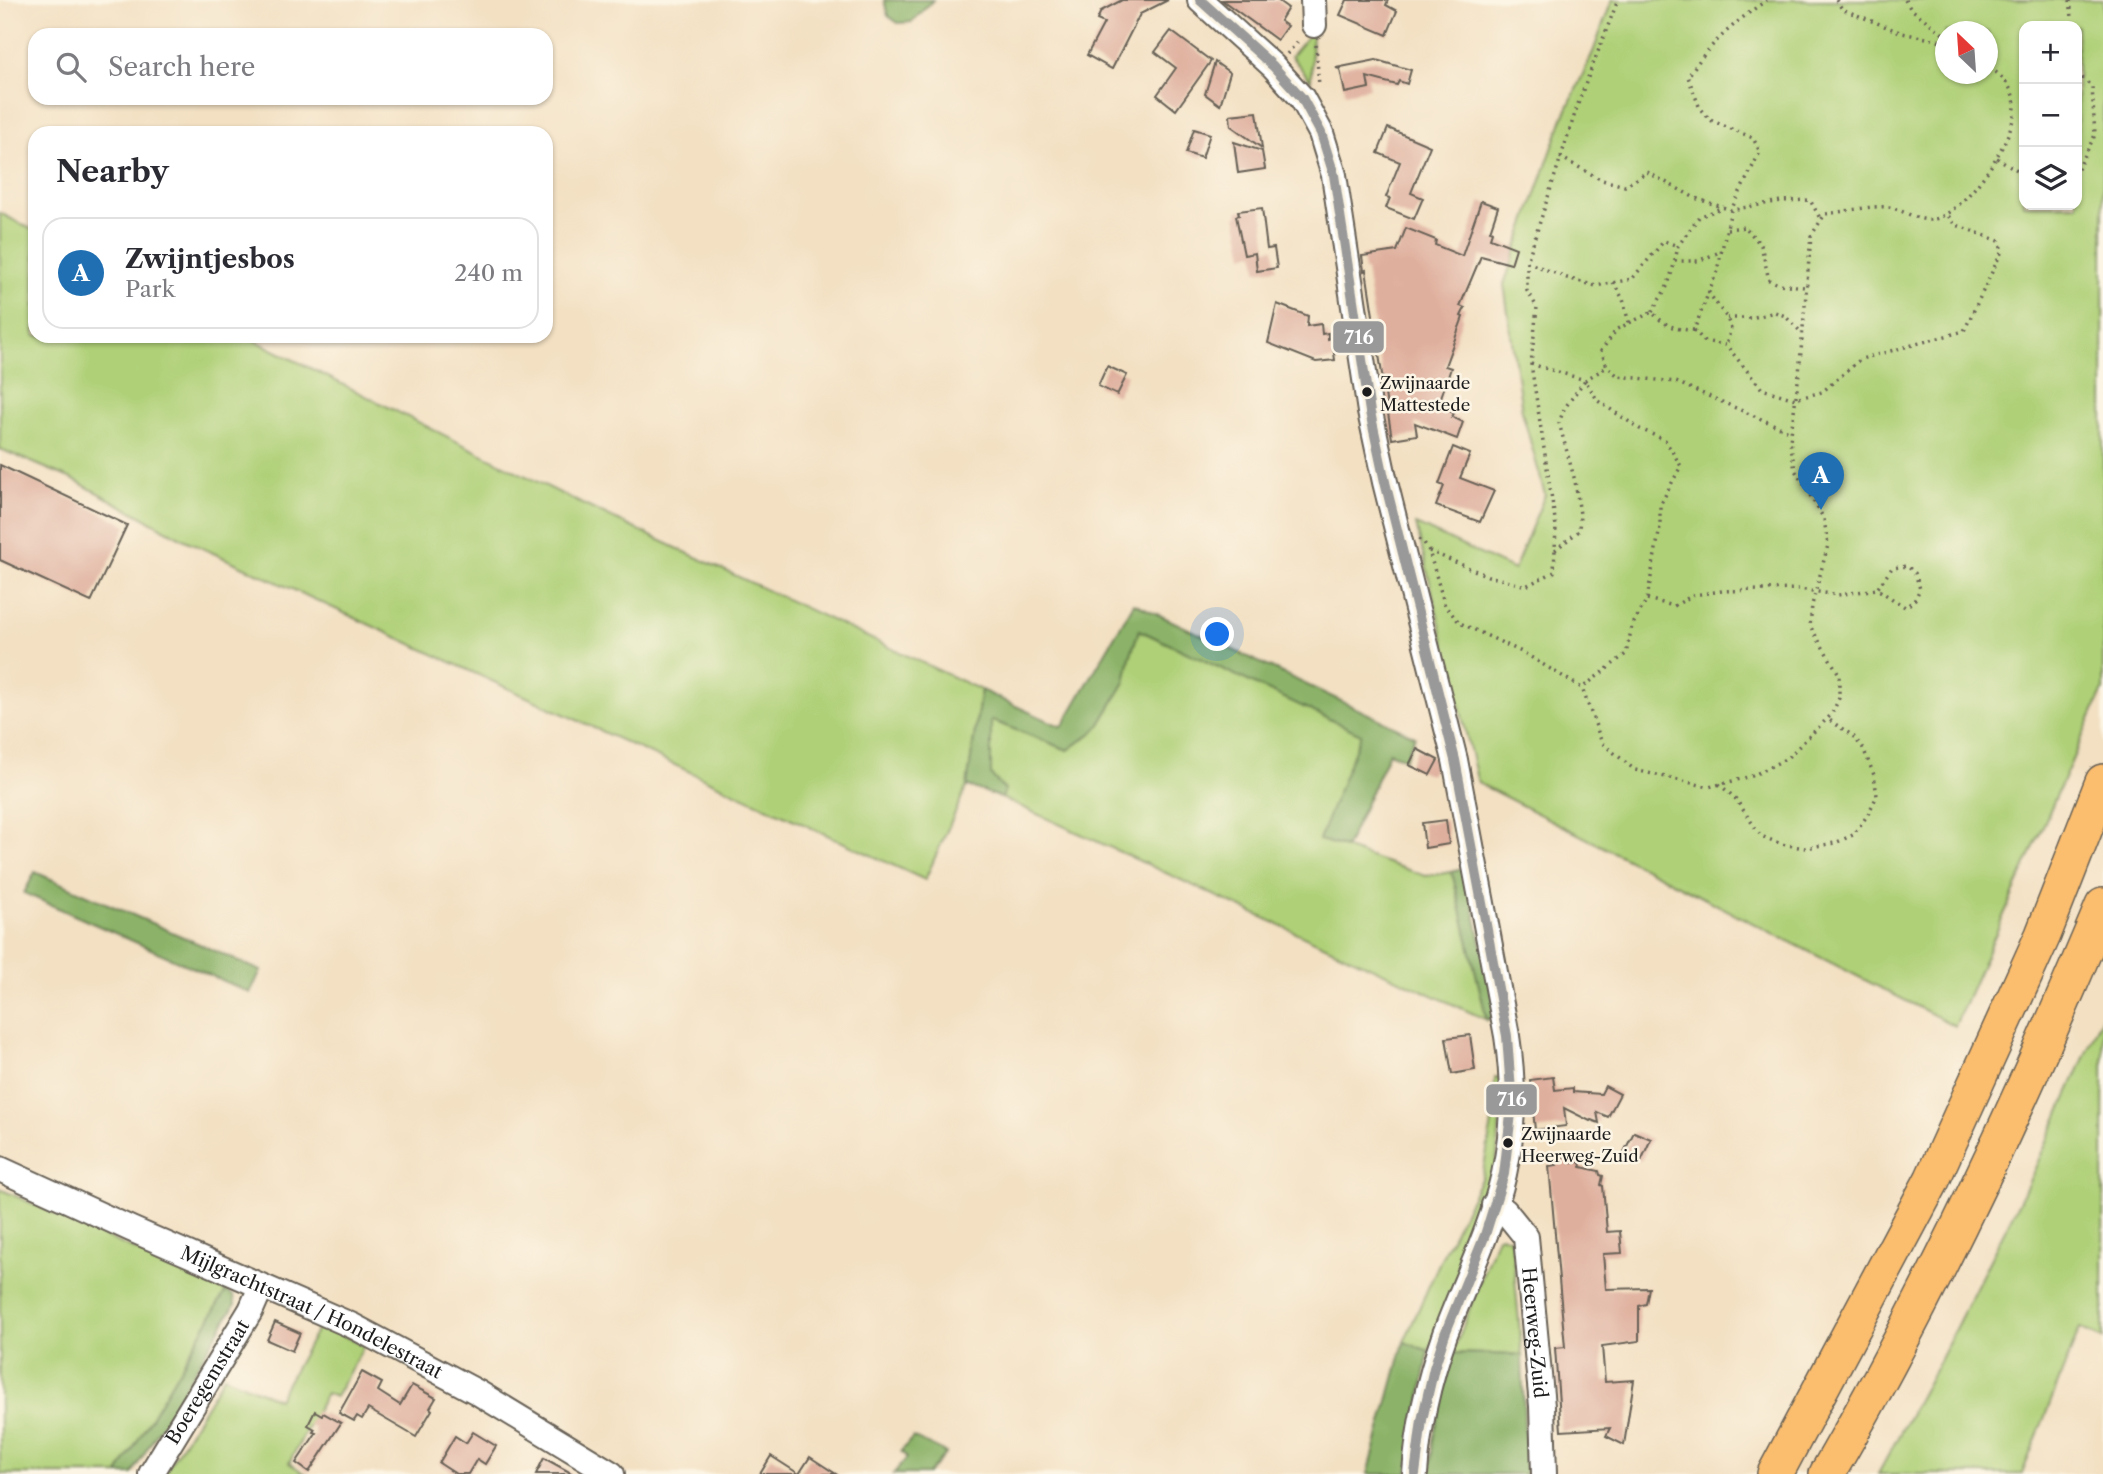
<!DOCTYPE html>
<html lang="en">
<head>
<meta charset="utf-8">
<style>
  body { margin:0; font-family:"Libre Caslon Text",serif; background:#f2f2f3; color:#2b2b33 }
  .controls { position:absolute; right:21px; top:21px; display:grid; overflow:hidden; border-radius:14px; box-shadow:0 2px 5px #0004 }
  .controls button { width:63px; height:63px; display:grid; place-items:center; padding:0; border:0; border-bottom:2px solid #e1e1e2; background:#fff; color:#2b2b33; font:35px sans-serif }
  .compass { position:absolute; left:1935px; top:21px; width:63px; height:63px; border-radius:50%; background:#fff; box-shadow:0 2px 5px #0004; rotate:335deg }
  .you { position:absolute; left:1218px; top:635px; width:24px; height:24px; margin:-18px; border:5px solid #fff; border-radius:50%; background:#1a73e8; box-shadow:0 0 0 10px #1a73e833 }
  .badge { display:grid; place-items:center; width:46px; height:46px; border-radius:50%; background:#1f6fb2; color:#fff; font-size:23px; font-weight:700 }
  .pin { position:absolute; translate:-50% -58px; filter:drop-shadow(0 2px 4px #0008) }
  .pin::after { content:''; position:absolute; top:37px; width:24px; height:21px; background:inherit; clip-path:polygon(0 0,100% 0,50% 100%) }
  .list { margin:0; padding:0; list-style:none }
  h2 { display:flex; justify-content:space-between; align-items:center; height:91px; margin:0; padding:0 28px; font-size:30px }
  h2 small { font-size:23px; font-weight:400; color:#7c7c81 }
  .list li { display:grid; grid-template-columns:46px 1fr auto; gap:21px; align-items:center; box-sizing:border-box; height:112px; margin:0 14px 14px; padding:0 14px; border:2px solid #e1e1e2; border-radius:21px }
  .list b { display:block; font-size:26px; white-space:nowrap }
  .list p { margin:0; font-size:23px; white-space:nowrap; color:#7c7c81 }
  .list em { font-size:23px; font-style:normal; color:#7c7c81 }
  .icon { flex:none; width:38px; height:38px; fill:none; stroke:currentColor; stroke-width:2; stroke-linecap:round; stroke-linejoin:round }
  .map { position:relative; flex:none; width:2103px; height:1474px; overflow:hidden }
  .search { position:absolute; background:#fff; box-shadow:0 2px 5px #0004; left:28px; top:28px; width:525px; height:77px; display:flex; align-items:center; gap:18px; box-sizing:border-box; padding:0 24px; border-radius:21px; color:#7c7c81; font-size:26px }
  .panel { position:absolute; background:#fff; box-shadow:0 2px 5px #0004; left:28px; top:126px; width:525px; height:217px; border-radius:21px }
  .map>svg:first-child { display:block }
  .green { fill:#afd077; stroke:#66764a; stroke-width:2; fill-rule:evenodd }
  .forest { fill:#8bb268; stroke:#546742; stroke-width:2 }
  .building { fill:#dfaf9d }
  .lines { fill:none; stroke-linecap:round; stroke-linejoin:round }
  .minor-casing { stroke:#676156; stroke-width:28 }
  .highway-casing { stroke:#676156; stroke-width:38 }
  .path { stroke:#676156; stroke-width:3.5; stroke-dasharray:2 5; stroke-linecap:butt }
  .minor { stroke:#fff; stroke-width:24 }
  .highway { stroke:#fbbd6e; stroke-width:35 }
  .bus-1-casing { stroke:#fcf5e5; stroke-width:16 }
  .bus-1 { stroke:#999; stroke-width:10 }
  .bus-dot { fill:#1c1c1c; stroke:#fcf5e5; stroke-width:2.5 }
  .labels { text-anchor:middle; stroke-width:5; stroke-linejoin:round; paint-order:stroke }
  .bus-label { font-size:17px; fill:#1c1c1c; stroke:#fcf5e5; text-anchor:start }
  .street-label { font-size:19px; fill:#1c1c1c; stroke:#fcf5e5 }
  .line-badge { stroke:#fcf5e5; stroke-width:2.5 }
  .badge-label { font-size:19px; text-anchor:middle; font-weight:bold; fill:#fff }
</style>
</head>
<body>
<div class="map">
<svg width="2103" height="1474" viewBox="0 0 2103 1474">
  <rect width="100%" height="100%" fill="#fcf5e5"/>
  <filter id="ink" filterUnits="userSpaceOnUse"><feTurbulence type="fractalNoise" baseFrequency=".0143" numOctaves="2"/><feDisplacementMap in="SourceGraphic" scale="14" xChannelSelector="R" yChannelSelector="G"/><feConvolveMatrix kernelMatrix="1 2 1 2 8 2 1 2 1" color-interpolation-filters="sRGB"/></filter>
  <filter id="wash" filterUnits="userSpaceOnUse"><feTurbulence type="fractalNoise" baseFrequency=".00686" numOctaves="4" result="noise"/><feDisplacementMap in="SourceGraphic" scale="28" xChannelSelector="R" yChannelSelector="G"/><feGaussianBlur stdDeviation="1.57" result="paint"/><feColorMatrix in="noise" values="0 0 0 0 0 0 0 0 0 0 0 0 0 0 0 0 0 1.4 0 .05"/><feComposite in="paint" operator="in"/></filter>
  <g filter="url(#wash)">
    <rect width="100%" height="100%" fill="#f3e0c2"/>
    <g class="green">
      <path d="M1612,0H2103V690L1955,1026L1478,783L1416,524L1514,570L1545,495L1522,411L1504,284L1563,118L1593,52ZM2077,26V205H2024V26ZM1946,32H1988V74H1946Z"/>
      <polygon points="1312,31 1311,81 1291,56"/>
      <polygon points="0,213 35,231 35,336 246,336 580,503 981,690 967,786 925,880 185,540 72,479 0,449"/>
      <polygon points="1139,630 1362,734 1320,840 1426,876 1452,872 1487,1020 1002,798 1004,790 991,775 990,720 1068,750 1097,729 1125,682 1130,657"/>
      <polygon points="2103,1015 2103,1339 2080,1328 2022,1474 1878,1474 1940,1359 2028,1184"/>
      <polygon points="1495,1077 1504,1078 1495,1178 1429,1351 1404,1342 1445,1250 1482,1177 1494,1112"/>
      <polygon points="0,1189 226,1291 118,1474 0,1474"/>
      <polygon points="1500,1235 1509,1238 1512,1245 1522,1355 1453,1353 1497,1236"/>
      <polygon points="320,1324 364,1346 335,1397 326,1393 289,1463 306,1474 164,1474 224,1376 278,1399"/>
    </g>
    <g class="forest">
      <polygon points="884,0 933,0 912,22 898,23 888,16"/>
      <polygon points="1134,603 1415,736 1405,759 1389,752 1346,847 1319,840 1361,734 1139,630 1130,657 1125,682 1097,729 1068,750 991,720 991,775 1005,790 1002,798 967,786 981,690 1062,727"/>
      <polygon points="1465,868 1497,1015 1487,1020 1452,872"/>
      <polygon points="35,872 261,971 250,993 24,893"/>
      <polygon points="226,1291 234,1296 235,1304 132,1474 118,1474"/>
      <polygon points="1404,1342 1429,1351 1408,1474 1368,1474"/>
      <polygon points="1453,1353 1522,1355 1526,1474 1430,1474 1433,1440"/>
      <polygon points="913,1437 946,1453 928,1474 893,1474 907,1458 901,1451"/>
    </g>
    <g id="blocks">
      <g class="building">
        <polygon points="1122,0 1168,0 1140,14 1112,69 1087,55 1104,23 1097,20 1101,11"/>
        <polygon points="1222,0 1277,0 1288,8 1280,21 1287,26 1277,40"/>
        <polygon points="1347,0 1388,0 1386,5 1397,11 1387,35 1340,15"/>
        <polygon points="1171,31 1211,61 1176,110 1157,95 1176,68 1155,52"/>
        <polygon points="1376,60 1411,70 1407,84 1399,81 1397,85 1367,77 1369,88 1345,93 1340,69 1336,68"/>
        <polygon points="1215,62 1230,73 1220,105 1205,94"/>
        <polygon points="1257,112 1262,148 1231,126 1230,115"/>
        <polygon points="1388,128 1430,146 1411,193 1423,198 1414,219 1386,208 1390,198 1386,197 1400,162 1378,153"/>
        <polygon points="1194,129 1210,134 1202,158 1186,153"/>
        <polygon points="1234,142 1262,151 1265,169 1238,173"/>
        <polygon points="1481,201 1498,207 1490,231 1492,232 1490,238 1516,248 1511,264 1481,256 1460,306 1465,308 1461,316 1463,317 1445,366 1451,368 1438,406 1454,413 1452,417 1463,422 1457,439 1415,423 1417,435 1392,439 1366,270 1364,271 1362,256 1397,251 1406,228 1436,240 1435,245 1462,256"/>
        <polygon points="1262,208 1267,249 1274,248 1277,268 1257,271 1255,253 1244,255 1236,216 1239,215 1238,211"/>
        <polygon points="1277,304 1308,316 1307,326 1321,324 1322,334 1328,333 1328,339 1332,338 1335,360 1316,362 1268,343"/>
        <polygon points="1107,366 1127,375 1117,395 1098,386"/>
        <polygon points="1453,447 1470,454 1460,478 1494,491 1480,522 1436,506 1444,486 1439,484"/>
        <polygon points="0,465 127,525 91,602 0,560"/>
        <polygon points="1417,749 1438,760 1430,775 1409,765"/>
        <polygon points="1446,820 1449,844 1425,848 1422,823"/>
        <polygon points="1470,1035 1475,1070 1452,1074 1446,1038"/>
        <polygon points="1553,1077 1555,1090 1573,1088 1573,1092 1601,1094 1605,1086 1620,1094 1608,1117 1597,1112 1599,1123 1591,1120 1590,1121 1564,1108 1566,1126 1535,1130 1530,1080"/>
        <polygon points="1634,1132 1651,1139 1641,1161 1624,1152"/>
        <polygon points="1570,1156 1570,1163 1580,1162 1581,1167 1599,1171 1600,1175 1603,1176 1601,1185 1603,1186 1607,1232 1620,1231 1622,1253 1603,1254 1606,1289 1649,1288 1646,1304 1639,1306 1639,1341 1602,1346 1605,1382 1634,1380 1624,1445 1606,1436 1610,1428 1561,1431 1555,1348 1565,1347 1549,1166 1557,1165 1556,1158"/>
        <polygon points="275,1322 300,1333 292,1351 267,1340"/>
        <polygon points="362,1372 382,1383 378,1391 400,1405 412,1385 436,1398 430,1408 432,1410 416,1437 368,1409 362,1419 357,1416 354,1421 339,1413"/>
        <polygon points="315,1411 322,1415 323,1413 341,1423 309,1472 296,1463 316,1433 313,1432 315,1429 308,1425"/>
        <polygon points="473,1432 496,1446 485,1464 477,1459 468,1474 456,1474 439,1463 455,1436 466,1443"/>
        <polygon points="771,1456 799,1474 760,1474"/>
        <polygon points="810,1457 836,1474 799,1474"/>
        <polygon points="544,1458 573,1474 536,1474"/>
      </g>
    </g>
  </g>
  <g filter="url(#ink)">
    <use href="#blocks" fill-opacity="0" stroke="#676156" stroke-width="2"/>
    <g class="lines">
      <g class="minor-casing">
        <g id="minor">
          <path d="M1200,0L1273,66L1302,98L1321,133L1334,175L1370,412L1385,482L1455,760L1507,1036C1514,1082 1514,1129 1504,1174C1491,1230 1465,1281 1445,1334C1429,1379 1418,1426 1415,1474"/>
          <polyline points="1313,0 1314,25"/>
          <path id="s1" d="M0,1169L131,1229L353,1326L477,1392L612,1474"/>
          <path id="s2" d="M1494,1205L1505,1211L1526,1237L1542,1406L1544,1474"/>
          <path id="s3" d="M151,1474L251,1310L261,1287"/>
        </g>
      </g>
      <g class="highway-casing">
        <g id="highway">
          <polyline points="1775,1474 1932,1180 2043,935 2103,782"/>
          <path d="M1827,1474C1933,1292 2022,1100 2103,906"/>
        </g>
      </g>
      <g class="path">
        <path d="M1767,0C1737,20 1706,47 1688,77L1699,106L1710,120L1753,138L1760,152L1731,210L1717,271L1694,330C1676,330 1665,326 1652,312L1617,329L1601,351L1607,366L1618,376L1676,382L1791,432"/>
        <polyline points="1836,0 1842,9 1902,33 1946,42"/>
        <polyline points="1905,0 1910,8 1946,36"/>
        <polyline points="2070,0 2073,26"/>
        <polyline points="1316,45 1319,86"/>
        <polyline points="1287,54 1300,39"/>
        <polyline points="2077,73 2092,87 2095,135 2077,171"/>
        <polyline points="1560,157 1602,180 1625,186 1647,172 1695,198 1731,210 1781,201 1810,200 1821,220"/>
        <polyline points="1997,158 2024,174"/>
        <polyline points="1727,229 1745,227 1761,245 1769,280 1778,284 1805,287"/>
        <polyline points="1675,261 1678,246 1699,217 1724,207"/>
        <polyline points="1527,262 1567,278 1596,286 1632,279 1664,241 1678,246"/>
        <polyline points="1613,282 1623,299 1629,324"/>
        <polyline points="1708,292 1727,318 1731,329 1726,345"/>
        <polyline points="1652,312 1668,285 1675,261 1698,261 1722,251"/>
        <polyline points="1727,318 1751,318 1775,312 1785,316 1802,333"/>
        <polyline points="1694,330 1704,341 1726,345 1762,389 1795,399 1822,392 1861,359 1964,331 2002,251 1999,241 1954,224 1947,214"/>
        <polyline points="1531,364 1585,380 1607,367"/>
        <path d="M1419,539L1423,541L1429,551L1445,606L1460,623L1524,653L1582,688L1602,743L1635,770L1709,787L1752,776L1787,758L1832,714L1839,698V674L1810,626L1812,605L1828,545L1824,519L1795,470L1790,441L1799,374L1811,236L1825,214C1843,212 1872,205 1889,207C1902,210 1917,220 1930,220C1964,218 2023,130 2014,99C2010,83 2000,75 1988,66"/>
        <polyline points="1555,550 1579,531 1580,514 1575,481 1559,423 1564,409 1585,380 1598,401 1640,429 1665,440 1681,466 1660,505 1660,527 1647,599 1632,626 1626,654 1582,688"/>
        <polyline points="1429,551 1488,576 1526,586 1554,572 1556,526 1531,364 1537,307 1527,291 1527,262 1580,98 1618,0"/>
        <polyline points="1647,599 1674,606 1693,595 1722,591 1799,589 1838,595 1877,589 1905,607 1914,601 1920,589 1915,573 1907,566 1892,568 1877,589"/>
        <polyline points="1719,784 1735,798 1761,836 1781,844 1805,848 1835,843 1853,835 1867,816 1877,796 1874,775 1863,748 1853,736 1828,719"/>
      </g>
      <use href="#minor" class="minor"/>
      <use href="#highway" class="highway"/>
      <g class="bus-1-casing">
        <polyline id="bus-1" points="1200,0 1273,66 1302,98 1321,133 1334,175 1370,412 1385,482 1455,760 1507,1036 1512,1105 1504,1174 1485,1235 1445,1334 1434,1368 1422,1420 1415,1474"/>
      </g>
      <use href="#bus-1" class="bus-1"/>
    </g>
  </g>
  <g class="bus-dot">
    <circle cx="1367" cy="392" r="6"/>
    <circle cx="1508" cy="1143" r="6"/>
  </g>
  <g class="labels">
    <g class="bus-label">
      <text x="1380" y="389">Zwijnaarde<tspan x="1380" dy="22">Mattestede</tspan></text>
      <text x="1521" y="1140">Zwijnaarde<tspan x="1521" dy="22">Heerweg-Zuid</tspan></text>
    </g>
    <g class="street-label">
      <text dy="7" stroke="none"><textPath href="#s1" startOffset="343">Mijlgrachtstraat / Hondelestraat</textPath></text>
      <text dy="7" stroke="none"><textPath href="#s2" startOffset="142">Heerweg-Zuid</textPath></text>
      <text dy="7" stroke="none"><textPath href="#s3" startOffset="108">Boeregemstraat</textPath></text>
    </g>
  </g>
  <g class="line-badge">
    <rect x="1332" y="320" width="53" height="34" rx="7" fill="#999"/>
    <rect x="1485" y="1083" width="53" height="33" rx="7" fill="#999"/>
  </g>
  <g class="badge-label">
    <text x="1359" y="344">716</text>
    <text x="1512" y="1106">716</text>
  </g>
</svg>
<div class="controls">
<button>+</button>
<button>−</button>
<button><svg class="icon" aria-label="layers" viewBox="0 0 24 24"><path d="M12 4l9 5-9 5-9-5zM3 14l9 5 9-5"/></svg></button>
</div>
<svg class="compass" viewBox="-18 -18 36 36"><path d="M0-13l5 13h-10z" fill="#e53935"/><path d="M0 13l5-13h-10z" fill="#7c7c81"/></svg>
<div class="you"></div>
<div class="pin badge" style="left:1821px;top:510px">A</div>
<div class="search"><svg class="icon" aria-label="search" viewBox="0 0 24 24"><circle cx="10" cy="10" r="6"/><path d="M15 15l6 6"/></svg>Search here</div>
<section class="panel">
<h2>Nearby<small></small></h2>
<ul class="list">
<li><span class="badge">A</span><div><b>Zwijntjesbos</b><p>Park</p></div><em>240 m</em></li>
</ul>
</section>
</div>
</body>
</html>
